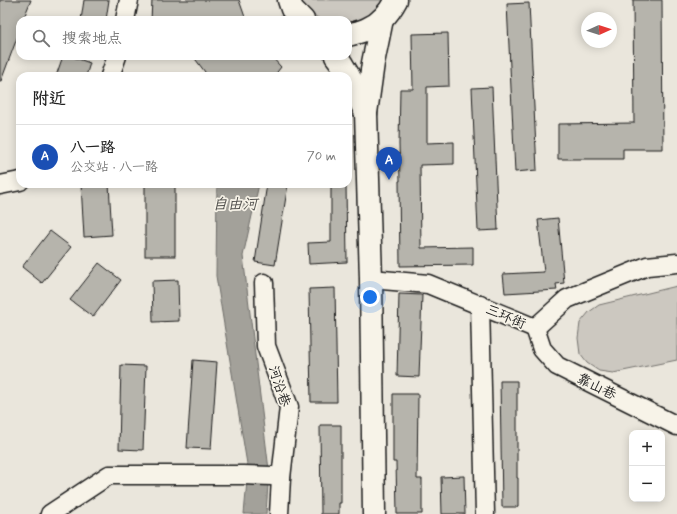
<!DOCTYPE html>
<html lang="zh">
<head>
<meta charset="utf-8">
<style>
  body { margin:0; font-family:Mynerve,"LXGW WenKai TC",sans-serif; background:#f6f6f6; color:#222 }
  .controls { position:absolute; right:12px; bottom:12px; display:grid; overflow:hidden; border-radius:8px; box-shadow:0 2px 10px #0003 }
  .controls button { width:36px; height:36px; display:grid; place-items:center; padding:0; border:0; border-bottom:1px solid #e0e0e0; background:#fff; color:#222; font:20px sans-serif }
  .compass { position:absolute; left:581px; top:12px; width:36px; height:36px; border-radius:50%; background:#fff; box-shadow:0 2px 10px #0003; rotate:87deg }
  .you { position:absolute; left:370px; top:297px; width:14px; height:14px; margin:-10px; border:3px solid #fff; border-radius:50%; background:#1a73e8; box-shadow:0 0 0 6px #1a73e833 }
  .badge { display:grid; place-items:center; width:26px; height:26px; border-radius:50%; background:#1a73e8; color:#fff; font-size:13px; font-weight:700 }
  .pin { position:absolute; translate:-50% -33px; filter:drop-shadow(0 1px 2px #0008) }
  .pin::after { content:''; position:absolute; top:21px; width:14px; height:12px; background:inherit; clip-path:polygon(0 0,100% 0,50% 100%) }
  .list { margin:0; padding:0; list-style:none }
  h2 { display:flex; justify-content:space-between; align-items:center; height:52px; margin:0; padding:0 16px; font-size:17px }
  h2 small { font-size:13px; font-weight:400; color:#767676 }
  .list li { display:grid; grid-template-columns:26px 1fr auto; gap:12px; align-items:center; box-sizing:border-box; height:64px; padding:0 16px; border-top:1px solid #e0e0e0 }
  .list b { display:block; font-size:15px; white-space:nowrap }
  .list p { margin:0; font-size:13px; white-space:nowrap; color:#767676 }
  .list em { font-size:13px; font-style:normal; color:#767676 }
  .icon { flex:none; width:22px; height:22px; fill:none; stroke:currentColor; stroke-width:2; stroke-linecap:round; stroke-linejoin:round }
  .map { position:relative; flex:none; width:677px; height:514px; overflow:hidden }
  .search { position:absolute; background:#fff; box-shadow:0 2px 10px #0003; left:16px; top:16px; width:336px; height:44px; display:flex; align-items:center; gap:10px; box-sizing:border-box; padding:0 14px; border-radius:12px; color:#767676; font-size:15px }
  .panel { position:absolute; background:#fff; box-shadow:0 2px 10px #0003; left:16px; top:72px; width:336px; height:116px; border-radius:12px }
  .map>svg:first-child { display:block }
  .green { fill:#ccc8c0; stroke:#74726e }
  .water { fill:#a3a19a; stroke:#6d6c68 }
  .building { fill:#b6b4ac; stroke:#1c1c1c }
  .lines { fill:none; stroke-linecap:round; stroke-linejoin:round }
  .minor-casing { stroke:#1c1c1c; stroke-width:21 }
  .major-casing { stroke:#1c1c1c; stroke-width:25 }
  .minor { stroke:#f7f3e8; stroke-width:18 }
  .major { stroke:#f7f3e8; stroke-width:22 }
  .labels { text-anchor:middle; stroke-width:3.5; stroke-linejoin:round; paint-order:stroke }
  .street-label { font-size:14px; fill:#1c1c1c; stroke:#f7f3e8 }
  .water-label { font-size:15px; font-style:italic; fill:#52514e; stroke:#f7f3e8 }
</style>
</head>
<body>
<div class="map">
<svg width="677" height="514" viewBox="0 0 677 514">
  <rect width="100%" height="100%" fill="#eae6dc"/>
  <filter id="ink" filterUnits="userSpaceOnUse"><feTurbulence type="fractalNoise" baseFrequency=".025" numOctaves="2"/><feDisplacementMap in="SourceGraphic" scale="8" xChannelSelector="R" yChannelSelector="G"/><feConvolveMatrix kernelMatrix="1 2 1 2 8 2 1 2 1" color-interpolation-filters="sRGB"/></filter>
  <g filter="url(#ink)">
    <g class="green">
      <polygon points="301,0 387,0 367,20 348,25 348,20 321,20 307,10"/>
      <polygon points="677,286 677,360 613,373 599,371 587,363 580,354 578,338 580,323 589,312 599,305"/>
    </g>
    <polygon class="water" points="217,184 259,184 243,256 269,470 266,514 244,514 248,470 216,276"/>
    <g class="building">
      <polygon points="0,0 31,0 23,20 20,20 20,30 1,81 0,81"/>
      <polygon points="84,0 109,0 106,20 81,20"/>
      <polygon points="152,0 239,0 246,20 151,20"/>
      <polygon points="633,0 662,0 663,149 623,149 623,159 558,159 558,124 634,123"/>
      <polygon points="529,3 537,170 515,172 507,4"/>
      <polygon points="448,33 449,86 427,87 427,143 454,142 454,164 420,165 421,248 473,247 473,265 400,266 399,181 400,181 399,144 400,89 413,89 412,34"/>
      <polygon points="63,56 70,56 90,63 86,76 56,76"/>
      <polygon points="193,56 271,56 281,67 274,76 206,76 205,72"/>
      <polygon points="492,87 498,230 478,231 472,88"/>
      <polygon points="81,184 109,184 112,235 84,237"/>
      <rect x="145" y="184" width="30" height="72"/>
      <polygon points="267,184 288,184 275,265 255,262"/>
      <polygon points="331,184 346,184 347,262 309,264 308,243 331,242"/>
      <polygon points="558,218 564,283 556,284 557,290 505,293 503,274 544,272 538,220"/>
      <polygon points="50,231 71,247 42,283 22,267"/>
      <polygon points="99,263 121,280 93,317 70,300"/>
      <polygon points="178,280 179,321 153,322 152,281"/>
      <polygon points="335,288 337,402 311,402 309,289"/>
      <polygon points="399,294 422,295 419,377 397,376"/>
      <polygon points="193,360 217,362 211,449 187,448"/>
      <polygon points="121,365 146,366 143,450 119,449"/>
      <polygon points="500,381 517,381 517,478 518,478 518,507 502,507"/>
      <polygon points="393,394 418,394 417,479 422,479 422,514 397,514 396,462 393,462"/>
      <polygon points="320,425 341,425 341,503 339,503 339,514 321,514"/>
      <polygon points="464,476 465,514 442,514 441,477"/>
    </g>
    <g class="lines">
      <g class="minor-casing">
        <g id="minor">
          <polyline points="125,20 129,0"/>
          <polyline points="110,76 117,56"/>
          <polyline points="0,185 20,181"/>
          <polyline points="371,279 428,284 535,328"/>
          <polyline points="264,283 266,346 289,407 281,478 279,514"/>
          <polyline points="480,305 485,514"/>
          <polyline points="535,328 542,349 557,366 677,426"/>
          <polyline points="535,328 567,299 647,266 677,263"/>
          <polyline points="50,514 109,475 243,475 272,476 281,478"/>
        </g>
      </g>
      <g class="major-casing">
        <g id="major">
          <polyline points="289,0 292,9 303,20"/>
          <path d="M348,35C354,33 361,32 367,29C380,24 389,13 396,0"/>
          <path d="M336,56C350,73 356,94 366,113"/>
          <polyline points="374,514 371,279 366,113 373,63 382,19"/>
        </g>
      </g>
      <use href="#minor" class="minor"/>
      <use href="#major" class="major"/>
    </g>
  </g>
  <g class="labels">
    <g class="street-label">
      <text transform="translate(506 316) rotate(23)" y="5">三环街</text>
      <text transform="translate(280 386) rotate(72)" y="5">河沿巷</text>
      <text transform="translate(597 386) rotate(26)" y="5">靠山巷</text>
    </g>
    <g class="water-label">
      <text x="235" y="209">自由河</text>
    </g>
  </g>
</svg>
<div class="controls">
<button>+</button>
<button>−</button>
</div>
<svg class="compass" viewBox="-18 -18 36 36"><path d="M0-13l5 13h-10z" fill="#e53935"/><path d="M0 13l5-13h-10z" fill="#767676"/></svg>
<div class="you"></div>
<div class="pin badge" style="left:389px;top:180px;background:#1a4fb4">A</div>
<div class="search"><svg class="icon" aria-label="search" viewBox="0 0 24 24"><circle cx="10" cy="10" r="6"/><path d="M15 15l6 6"/></svg>搜索地点</div>
<section class="panel">
<h2>附近<small></small></h2>
<ul class="list">
<li><span class="badge" style="background:#1a4fb4">A</span><div><b>八一路</b><p>公交站 · 八一路</p></div><em>70 m</em></li>
</ul>
</section>
</div>
</body>
</html>
